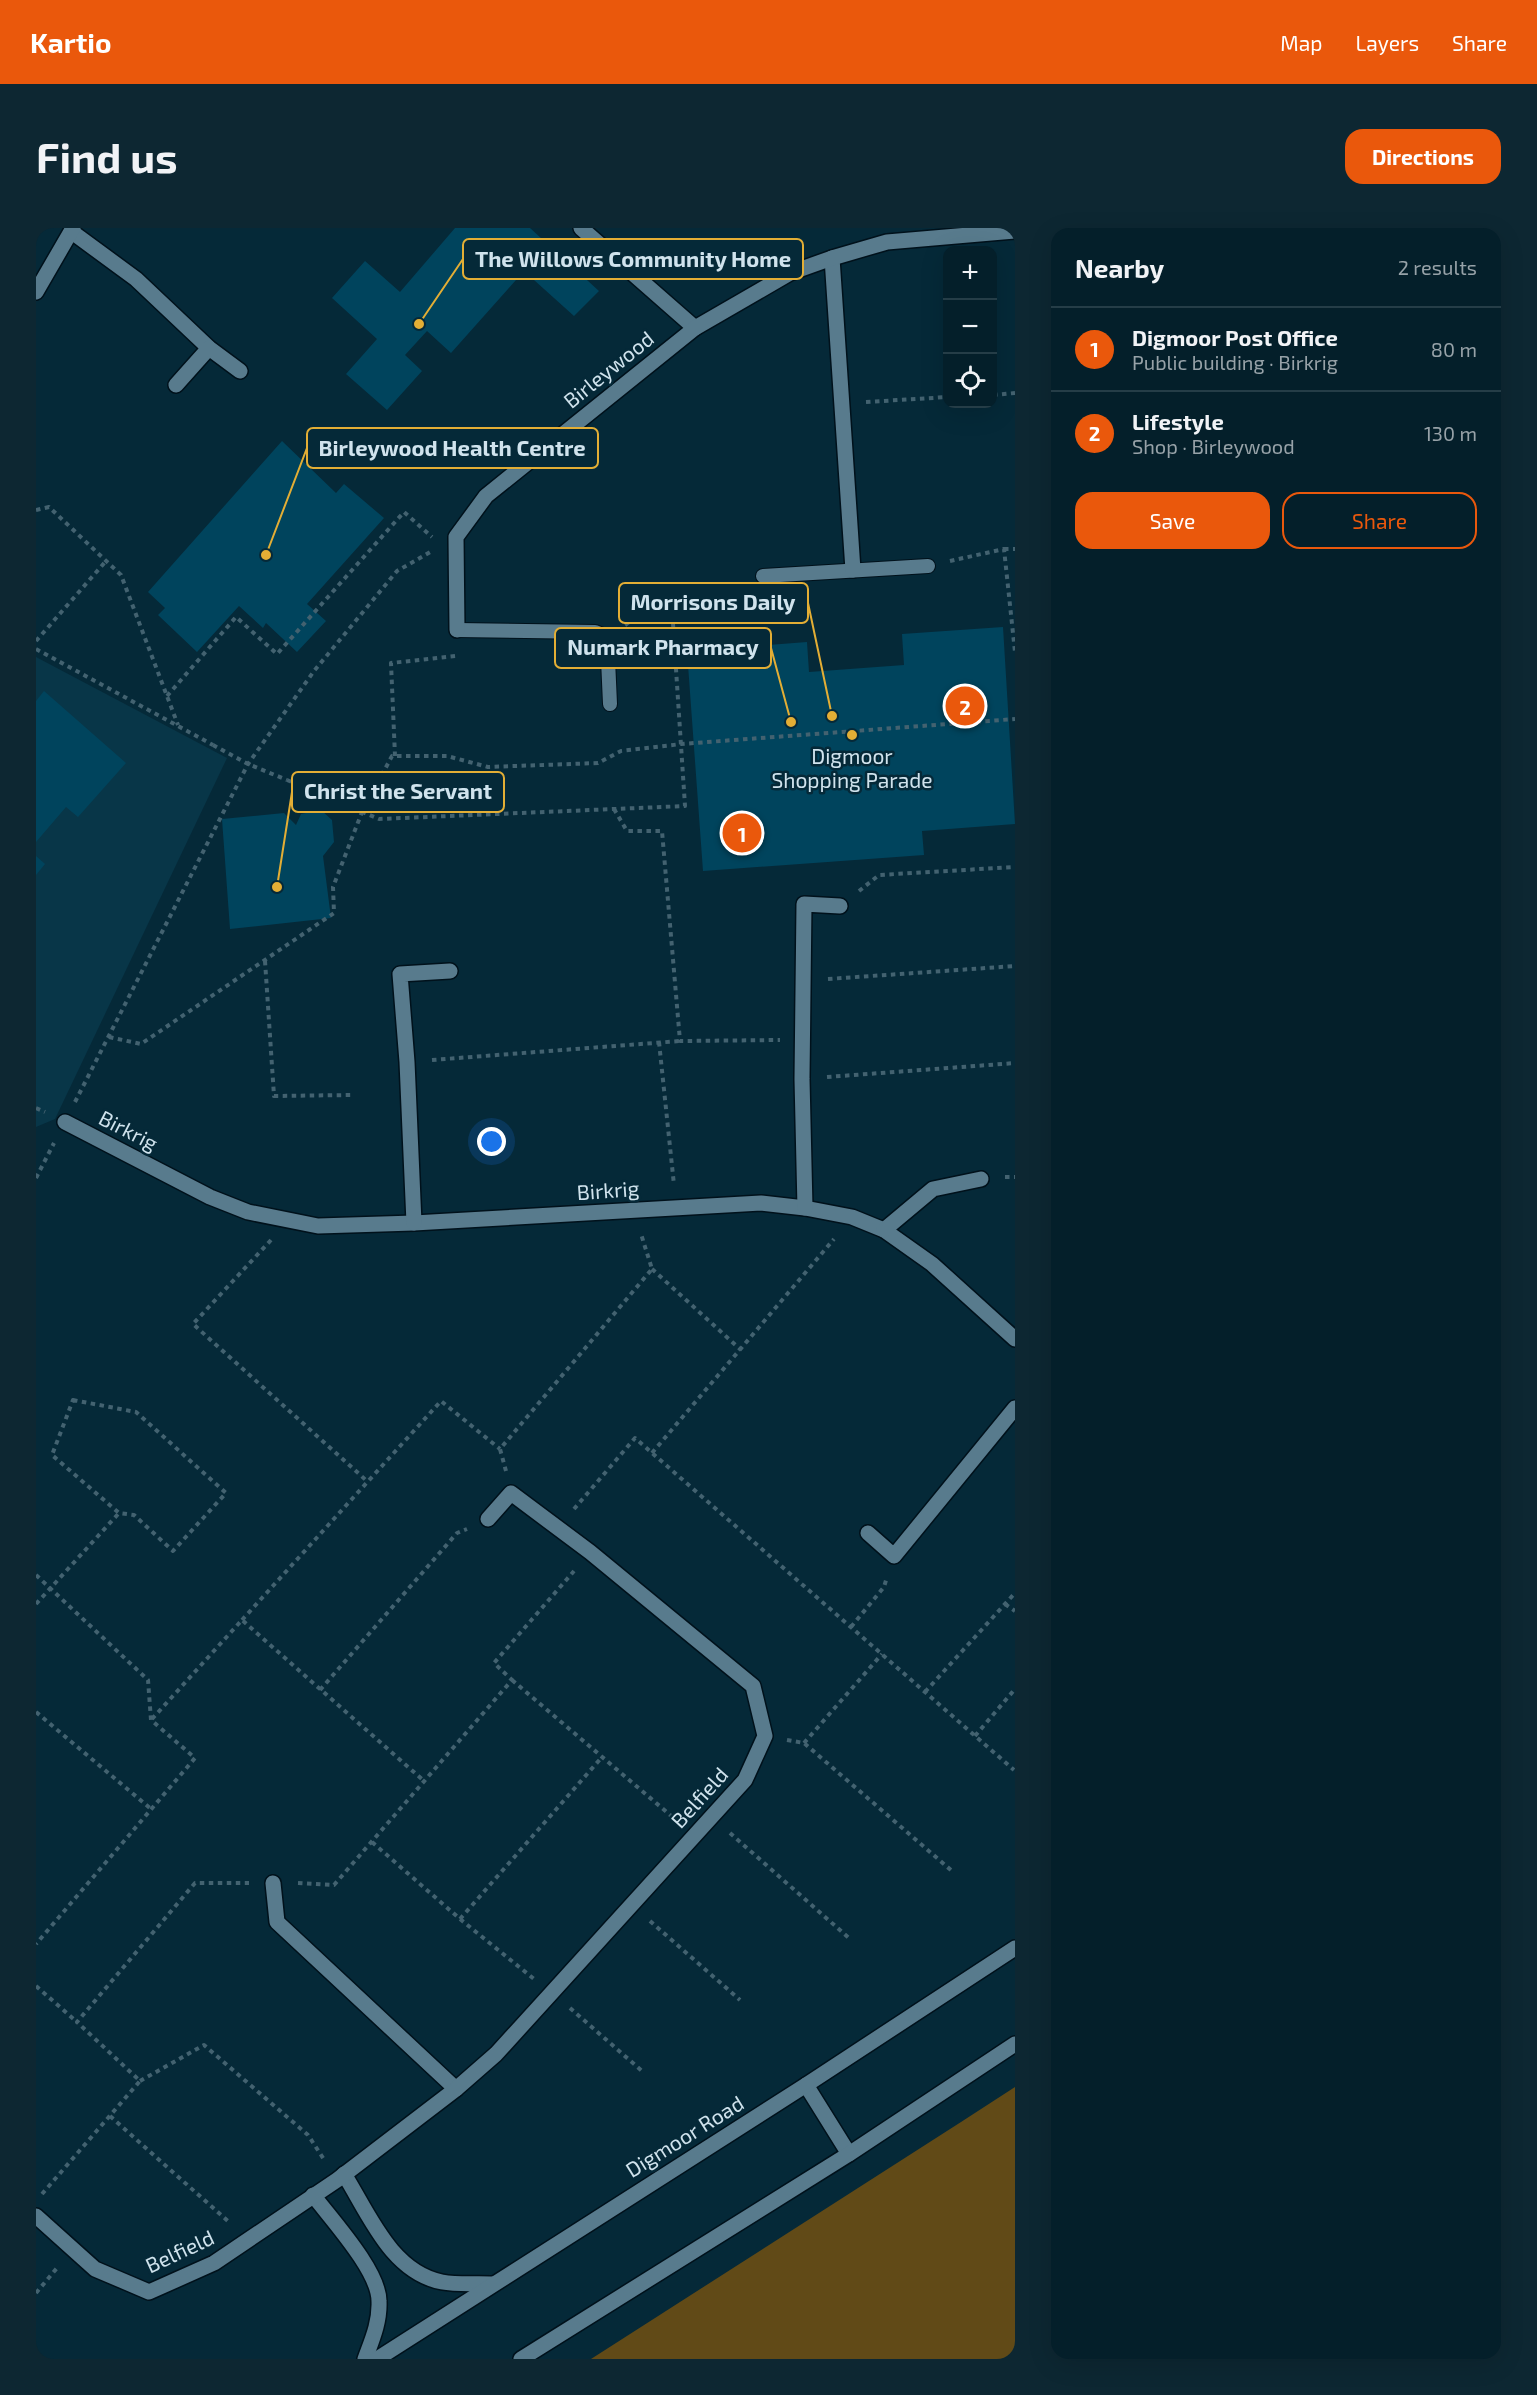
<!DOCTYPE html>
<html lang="en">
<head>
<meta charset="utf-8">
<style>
  body { margin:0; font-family:"Exo 2",sans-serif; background:#0d2732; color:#f1f3f6 }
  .controls { position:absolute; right:18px; top:18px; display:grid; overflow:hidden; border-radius:12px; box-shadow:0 6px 24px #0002 }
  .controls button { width:54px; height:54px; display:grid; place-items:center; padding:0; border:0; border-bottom:2px solid #253d47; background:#041f2a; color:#f1f3f6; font:30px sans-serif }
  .you { position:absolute; left:456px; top:914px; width:21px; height:21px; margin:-15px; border:4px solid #fff; border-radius:50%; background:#1a73e8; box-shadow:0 0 0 9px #1a73e833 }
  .badge { display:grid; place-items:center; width:39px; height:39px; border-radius:50%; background:#ea580c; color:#fff; font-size:20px; font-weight:700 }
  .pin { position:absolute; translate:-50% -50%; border:3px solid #fff; box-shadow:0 2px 6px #0006 }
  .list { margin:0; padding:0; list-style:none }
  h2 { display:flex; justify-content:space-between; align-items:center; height:78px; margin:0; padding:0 24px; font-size:26px }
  h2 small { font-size:20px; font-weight:400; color:#97a2a8 }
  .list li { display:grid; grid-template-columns:39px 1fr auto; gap:18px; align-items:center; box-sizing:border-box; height:84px; padding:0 24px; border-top:2px solid #253d47 }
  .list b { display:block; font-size:22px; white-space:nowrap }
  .list p { margin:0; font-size:20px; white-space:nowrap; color:#97a2a8 }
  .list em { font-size:20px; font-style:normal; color:#97a2a8 }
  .actions { display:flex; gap:12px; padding:18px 24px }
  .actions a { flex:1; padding:14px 0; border:2px solid #ea580c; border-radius:18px; text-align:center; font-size:21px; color:#ea580c }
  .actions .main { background:#ea580c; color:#fff }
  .icon { flex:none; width:33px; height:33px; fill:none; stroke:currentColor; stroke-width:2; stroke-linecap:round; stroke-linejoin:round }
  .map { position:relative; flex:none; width:979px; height:2131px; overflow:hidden; border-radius:18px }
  header { display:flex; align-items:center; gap:36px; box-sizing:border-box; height:84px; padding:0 30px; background:#ea580c; color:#fff }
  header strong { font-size:28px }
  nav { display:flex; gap:33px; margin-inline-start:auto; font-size:21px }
  .intro { display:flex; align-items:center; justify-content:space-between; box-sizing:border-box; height:144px; padding:0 36px }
  h1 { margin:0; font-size:42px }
  .button { padding:15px 27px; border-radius:18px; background:#ea580c; color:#fff; font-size:21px; font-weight:700 }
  main { display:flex; gap:36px; padding:0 36px }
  aside { flex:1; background:#041f2a; border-radius:18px; box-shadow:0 6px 24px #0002 }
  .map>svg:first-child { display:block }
  .built { fill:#083648 }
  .forest { fill:#614a17 }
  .building { fill:#00445d }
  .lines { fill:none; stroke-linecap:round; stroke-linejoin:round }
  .service-casing { stroke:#00111b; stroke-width:16 }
  .minor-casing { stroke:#00111b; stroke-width:18 }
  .tertiary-casing { stroke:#00111b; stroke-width:18 }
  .path { stroke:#436270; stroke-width:4; stroke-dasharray:4.5 4.5; stroke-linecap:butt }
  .service { stroke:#587b8d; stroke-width:14 }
  .minor { stroke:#587b8d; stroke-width:15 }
  .tertiary { stroke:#587b8d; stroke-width:15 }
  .path-bridge { stroke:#436270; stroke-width:4; stroke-dasharray:4.5 4.5; stroke-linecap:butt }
  .poi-dot { fill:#e3ae35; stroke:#052938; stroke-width:2 }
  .labels { text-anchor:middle; stroke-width:5; stroke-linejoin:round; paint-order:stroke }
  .street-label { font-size:21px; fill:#d0e3ed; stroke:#052938 }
  .poi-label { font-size:21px; fill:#d0e3ed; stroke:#052938 }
  .leader { fill:none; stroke:#e3ae35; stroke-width:2 }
  .callout-dot { fill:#e3ae35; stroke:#052938; stroke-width:2 }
  .callout { fill:#052938; stroke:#e3ae35; stroke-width:2 }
  .callout-label { font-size:22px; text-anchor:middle; font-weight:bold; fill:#d0e3ed }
</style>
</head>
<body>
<header>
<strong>Kartio</strong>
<nav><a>Map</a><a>Layers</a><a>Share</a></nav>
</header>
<div class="intro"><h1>Find us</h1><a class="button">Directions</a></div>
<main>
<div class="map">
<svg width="979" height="2131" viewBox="0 0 979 2131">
  <rect width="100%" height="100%" fill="#052938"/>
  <polygon class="built" points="0,429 191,530 19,891 0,899"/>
  <polygon class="forest" points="979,1859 979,2131 555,2131 925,1894"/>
  <g class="building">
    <polygon points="419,0 494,0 563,63 538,88 488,43 415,125 391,103 369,127 386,143 351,182 310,146 341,111 296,70 329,33 364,64"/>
    <polygon points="246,213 300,265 308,256 348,290 271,376 290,393 261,424 230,395 227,400 203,378 161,424 122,387 129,380 112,364"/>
    <polygon points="967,399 979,596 886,603 888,627 667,643 651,423 771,414 773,444 868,437 866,406"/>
    <polygon points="8,463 90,535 42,589 30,579 0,614 0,473"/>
    <polygon points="285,582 296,592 298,614 287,628 295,690 194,701 186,591 248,585 260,597 265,586"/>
    <polygon points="0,628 9,636 0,647"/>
  </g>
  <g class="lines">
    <g class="service-casing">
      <g id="service">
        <polyline points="727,348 892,338"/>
        <polyline points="421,402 559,404 571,409 574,476"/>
      </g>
    </g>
    <g class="minor-casing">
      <g id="minor">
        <polyline points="545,0 659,100"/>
        <polyline points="36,4 100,51 173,120 204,143"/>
        <polyline points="796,30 817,342"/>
        <polyline points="0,64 37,0"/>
        <polyline points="140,157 173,120"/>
        <polyline points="421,402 420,309 450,268 659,100 754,45 796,30 851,14 979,3"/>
        <polyline points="29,894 174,969 212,984 282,998 378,995 725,975 769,980 816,989 848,1002 896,1036 979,1111"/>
        <polyline points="769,980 766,851 768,676 804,678"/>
        <polyline points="378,995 371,834 364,746 414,743"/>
        <polyline points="848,1002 897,961 945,951"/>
        <polyline points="832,1305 858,1328 979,1180"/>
        <polyline points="237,1655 241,1694 420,1861"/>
        <path d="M308,1946C333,1986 355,2044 406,2054C422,2057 441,2055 457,2056"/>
        <path d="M277,1967C296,1992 343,2043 343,2073C344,2094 336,2112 329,2131"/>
        <polyline points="0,1988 59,2041 113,2064 178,2035 301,1952 420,1861 460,1826 709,1552 729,1508 717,1458 554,1324 475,1265 452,1291"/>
      </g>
    </g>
    <g class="tertiary-casing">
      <g id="tertiary">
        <polyline points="770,1857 813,1926"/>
        <polyline points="341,2131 770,1857 979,1720"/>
        <polyline points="485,2131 813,1926 979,1816"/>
      </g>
    </g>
    <g class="path">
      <polyline points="957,167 979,165"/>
      <polyline points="830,174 912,169"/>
      <polyline points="0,282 13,279 85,347 142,497"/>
      <polyline points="968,321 979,321"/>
      <polyline points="914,333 968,321 979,424"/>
      <polyline points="589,397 635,365"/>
      <polyline points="0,413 70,333"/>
      <polyline points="0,421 177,517"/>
      <polyline points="131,468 200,389 241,426 368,284 396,309"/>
      <polyline points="359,528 355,435 420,428"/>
      <polyline points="251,552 343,591 649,578 635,365 702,360 707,357"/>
      <polyline points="578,581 591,603 626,603 644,813 744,812"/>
      <polyline points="823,663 843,647 979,639"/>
      <polyline points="229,733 238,868 315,867"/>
      <polyline points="792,751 979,738"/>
      <polyline points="73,809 105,816 298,685 297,659 326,584 356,528 411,528 452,539 562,535 585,523 645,516 979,491"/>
      <polyline points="623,814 638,957"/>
      <polyline points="396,832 644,813"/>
      <polyline points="791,849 979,835"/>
      <polyline points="39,874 212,536 278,443 361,343 396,323"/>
      <polyline points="0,880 9,884"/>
      <polyline points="969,949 979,949"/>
      <polyline points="0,950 18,915"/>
      <polyline points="235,1012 157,1096 332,1254"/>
      <polyline points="616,1041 705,1122"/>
      <polygon points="37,1172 100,1184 190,1265 137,1323 98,1287 83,1285 16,1227"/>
      <polyline points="616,1225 798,1011"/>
      <polyline points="470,1243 464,1221 616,1041 605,1006"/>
      <polyline points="538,1281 599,1210 978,1542"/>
      <polyline points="0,1347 112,1452 115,1492 159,1530 0,1716"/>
      <polyline points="0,1376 83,1285"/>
      <polyline points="969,1376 979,1383"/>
      <polyline points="206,1392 405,1173 464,1221"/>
      <polyline points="815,1399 848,1359 851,1349"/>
      <polyline points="476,1452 640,1592"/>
      <polyline points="284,1462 421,1305 431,1301"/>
      <polyline points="889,1464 979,1365"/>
      <polyline points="0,1484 115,1581"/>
      <polyline points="116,1491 206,1392 388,1553"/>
      <polyline points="939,1508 979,1461"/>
      <polyline points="751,1512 768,1515 916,1643"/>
      <polyline points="768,1515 846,1426"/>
      <polyline points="694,1605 814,1711"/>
      <polyline points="336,1614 424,1691 498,1751"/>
      <polyline points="262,1655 298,1657 476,1452 458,1435 538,1343"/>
      <polyline points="424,1691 566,1529"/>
      <polyline points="614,1693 704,1772"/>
      <polyline points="0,1758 41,1794"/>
      <polyline points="534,1780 606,1843"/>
      <polyline points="104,1853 168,1817 272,1907 289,1933"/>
      <polyline points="74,1888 194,1995"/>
      <polyline points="6,1966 104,1853 41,1794 159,1655 213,1655"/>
      <polyline points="0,2065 21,2040"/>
    </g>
    <use href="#service" class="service"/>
    <use href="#minor" class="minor"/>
    <use href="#tertiary" class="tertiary"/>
    <polyline class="path-bridge" points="177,517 212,536 251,552"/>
  </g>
  <circle class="poi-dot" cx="816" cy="507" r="6"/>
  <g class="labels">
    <g class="street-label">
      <text transform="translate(573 142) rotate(-39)" y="7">Birleywood</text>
      <text transform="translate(92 903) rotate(27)" y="7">Birkrig</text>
      <text transform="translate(572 963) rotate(-4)" y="7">Birkrig</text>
      <text transform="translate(664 1570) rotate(-48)" y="7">Belfield</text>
      <text transform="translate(649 1909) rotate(-32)" y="7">Digmoor Road</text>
      <text transform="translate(144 2024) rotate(-25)" y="7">Belfield</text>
    </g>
    <g class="poi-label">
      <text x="816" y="536">Digmoor<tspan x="816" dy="24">Shopping Parade</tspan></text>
    </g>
  </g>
  <path class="leader" d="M383 96L427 31M230 327L271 220M796 488L772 375M755 494L735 420M241 659L256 564"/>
  <g class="callout-dot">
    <circle cx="383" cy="96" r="6"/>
    <circle cx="230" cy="327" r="6"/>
    <circle cx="796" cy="488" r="6"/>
    <circle cx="755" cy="494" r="6"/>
    <circle cx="241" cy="659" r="6"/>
  </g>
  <g class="callout">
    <rect x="427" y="11" width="340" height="40" rx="6"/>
    <rect x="271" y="200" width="291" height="40" rx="6"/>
    <rect x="583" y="355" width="189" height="40" rx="6"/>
    <rect x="519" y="400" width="216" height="40" rx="6"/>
    <rect x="256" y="544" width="212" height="40" rx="6"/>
  </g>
  <g class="callout-label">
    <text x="597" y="39">The Willows Community Home</text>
    <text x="416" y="228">Birleywood Health Centre</text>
    <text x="677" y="382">Morrisons Daily</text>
    <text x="627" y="427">Numark Pharmacy</text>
    <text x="362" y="571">Christ the Servant</text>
  </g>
</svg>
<div class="controls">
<button>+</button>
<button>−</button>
<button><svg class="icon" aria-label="locate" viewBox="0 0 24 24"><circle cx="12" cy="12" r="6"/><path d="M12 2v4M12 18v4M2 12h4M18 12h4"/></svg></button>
</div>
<div class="you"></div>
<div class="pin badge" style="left:706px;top:605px">1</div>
<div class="pin badge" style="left:929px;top:478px">2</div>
</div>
<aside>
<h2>Nearby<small>2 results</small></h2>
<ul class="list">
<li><span class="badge">1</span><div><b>Digmoor Post Office</b><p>Public building · Birkrig</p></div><em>80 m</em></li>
<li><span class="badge">2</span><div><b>Lifestyle</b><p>Shop · Birleywood</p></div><em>130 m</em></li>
</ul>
<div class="actions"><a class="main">Save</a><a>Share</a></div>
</aside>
</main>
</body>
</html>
